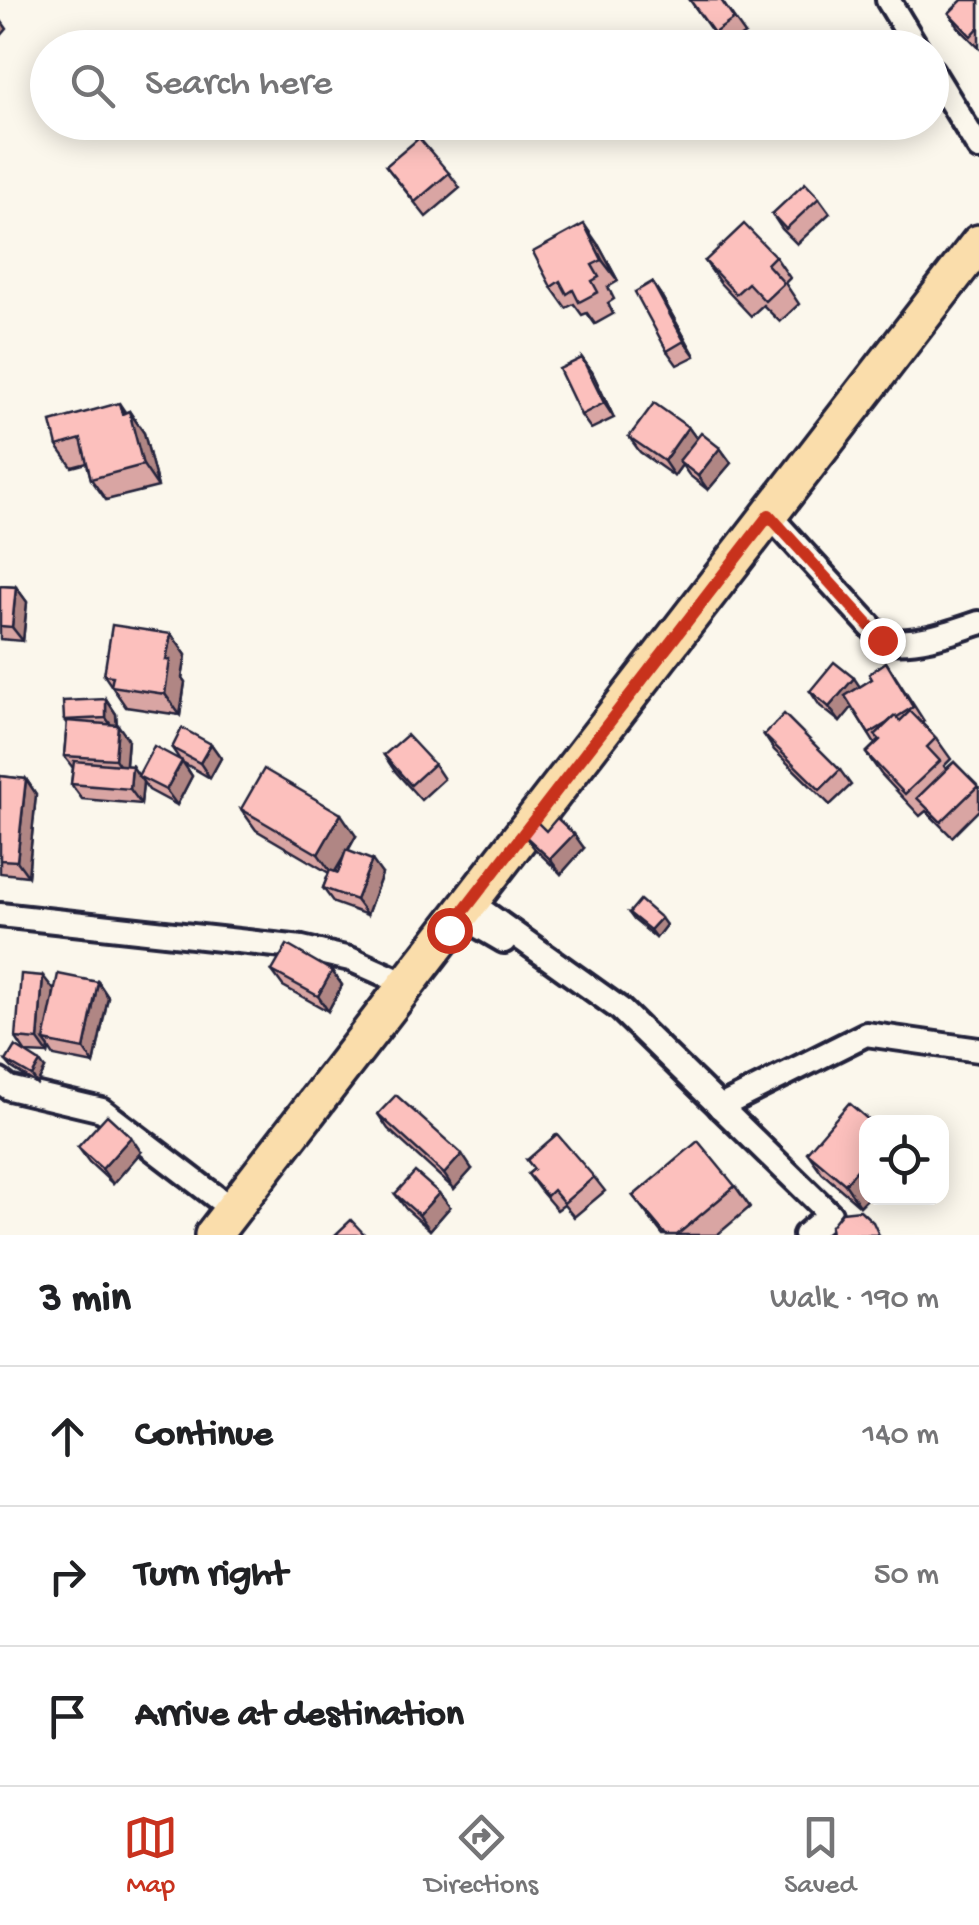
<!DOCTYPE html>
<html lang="en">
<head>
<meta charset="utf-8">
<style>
  body { margin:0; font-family:"Gochi Hand",sans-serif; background:#f2f2f2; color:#202124 }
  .controls { position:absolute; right:30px; bottom:30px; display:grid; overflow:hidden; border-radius:20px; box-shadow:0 5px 25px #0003 }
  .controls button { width:90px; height:90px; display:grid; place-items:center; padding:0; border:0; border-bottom:2px solid #e0e0e0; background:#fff; color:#202124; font:50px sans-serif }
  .stop { position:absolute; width:30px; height:30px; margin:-22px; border:8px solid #c8321e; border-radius:50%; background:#fff }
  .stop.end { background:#c8321e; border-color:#fff; box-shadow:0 2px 10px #0008 }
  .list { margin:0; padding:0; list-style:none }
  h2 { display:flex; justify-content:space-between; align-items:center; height:130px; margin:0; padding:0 40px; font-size:42px }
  h2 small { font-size:32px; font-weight:400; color:#757577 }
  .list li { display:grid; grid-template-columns:65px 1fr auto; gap:30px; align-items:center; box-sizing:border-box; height:140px; padding:0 40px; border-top:2px solid #e0e0e0 }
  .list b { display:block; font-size:38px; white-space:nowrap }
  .list em { font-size:32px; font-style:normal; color:#757577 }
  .icon { flex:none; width:55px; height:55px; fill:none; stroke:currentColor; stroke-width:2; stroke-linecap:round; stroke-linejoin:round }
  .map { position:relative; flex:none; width:979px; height:1235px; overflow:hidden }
  .search { position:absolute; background:#fff; box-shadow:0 5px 25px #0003; left:30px; right:30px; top:30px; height:110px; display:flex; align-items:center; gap:25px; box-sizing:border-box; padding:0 35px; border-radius:55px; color:#757577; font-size:38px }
  .sheet { height:550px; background:#fff }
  nav { display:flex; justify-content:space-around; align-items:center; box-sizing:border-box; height:140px; border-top:2px solid #e0e0e0; background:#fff; font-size:28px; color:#757577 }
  nav a { display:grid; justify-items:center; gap:5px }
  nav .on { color:#c8321e }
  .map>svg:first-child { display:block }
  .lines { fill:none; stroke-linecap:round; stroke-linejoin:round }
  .minor-casing { stroke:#22223b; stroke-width:30 }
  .primary-casing { stroke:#22223b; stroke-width:42 }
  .minor { stroke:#fbf7ec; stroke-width:22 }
  .primary { stroke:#faddab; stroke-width:35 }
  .wall { fill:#d9a5a3; stroke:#22223b; stroke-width:2.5 }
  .shaded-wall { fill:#b08684; stroke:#22223b; stroke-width:2.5 }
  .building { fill:#fcc0bd; stroke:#22223b; stroke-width:2.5 }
  .route { stroke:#c8321e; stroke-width:12 }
</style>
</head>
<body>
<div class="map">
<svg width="979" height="1235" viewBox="0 0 979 1235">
  <rect width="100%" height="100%" fill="#fbf7ec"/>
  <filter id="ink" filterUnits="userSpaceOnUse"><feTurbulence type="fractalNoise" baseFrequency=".01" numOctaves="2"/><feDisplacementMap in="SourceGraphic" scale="20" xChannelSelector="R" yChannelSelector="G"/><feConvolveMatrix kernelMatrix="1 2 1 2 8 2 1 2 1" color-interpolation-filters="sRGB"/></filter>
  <g filter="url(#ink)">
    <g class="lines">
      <g class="minor-casing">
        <g id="minor">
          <polyline points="888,0 917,48"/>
          <polyline points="932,71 979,148"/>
          <path d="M769,515L883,640C913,646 950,633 979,623"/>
          <polyline points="0,915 302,948 350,959 406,984"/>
          <polyline points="504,941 461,916 470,902 620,1009 830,1214 805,1235"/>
          <polyline points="0,1081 9,1088 102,1110 233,1210"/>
          <polyline points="720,1107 866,1034 979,1050"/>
        </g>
      </g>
      <g class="primary-casing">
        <polyline id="primary" points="213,1235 979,243"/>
      </g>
      <use href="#minor" class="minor"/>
      <use href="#primary" class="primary"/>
    </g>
    <g class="wall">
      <polygon points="690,0 721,0 745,34 724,48"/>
      <polygon points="979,0 979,48 959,28 949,13"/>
      <polygon points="386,166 449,173 460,188 426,217"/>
      <polygon points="819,198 830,213 797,244 782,229 772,214"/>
      <polygon points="599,246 618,281 608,287 614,299 608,303 613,314 595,324 587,313 582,315 574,304 566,308 551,287"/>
      <polygon points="775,256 790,278 785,283 799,304 780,322 763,305 751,316 720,283 705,261"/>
      <polygon points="652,282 662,297 695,356 677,365 667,351"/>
      <polygon points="582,358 592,372 614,418 591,429 581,415"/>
      <polygon points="129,411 144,433 158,487 106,500 91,479 87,463 72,467 57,446"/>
      <polygon points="688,427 696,438 720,448 731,463 708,490 689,475 682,465 674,476 640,452 629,437"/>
      <polygon points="0,586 16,587 27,602 23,641 0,639"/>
      <polygon points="171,634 186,655 182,678 185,682 180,715 126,707 104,675"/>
      <polygon points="886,662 924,721 922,723 936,738 951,759 944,766 946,769 954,762 979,788 979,810 952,837 926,811 920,816 881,774 866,753 875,744 852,707 840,722 820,706 810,691 860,687 872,679"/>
      <polygon points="106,699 116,714 117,725 128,739 126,766 132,766 138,775 180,760 172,748 211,744 221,758 210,778 184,763 192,776 177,805 149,790 143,782 141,804 82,799 71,784 73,768 64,756 67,724 64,720"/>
      <polygon points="764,735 840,770 851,785 830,805 774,750"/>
      <polygon points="384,755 434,764 444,779 421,800 394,770"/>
      <polygon points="0,776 26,779 36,794 28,876 0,873"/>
      <polygon points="241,809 356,836 348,851 382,874 367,915 334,903 323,888 329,873 256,830"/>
      <polygon points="546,831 584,848 561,874 535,849 524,835"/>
      <polygon points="629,913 666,925 656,938 634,920"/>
      <polygon points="272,971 332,971 342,985 328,1011 283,986"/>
      <polygon points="98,982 108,997 94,1064 54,1056 49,1048 48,1054 26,1053 16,1038 54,990 53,997"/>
      <polygon points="6,1061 45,1069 37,1084 12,1068"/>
      <polygon points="378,1114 472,1169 454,1189 388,1129"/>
      <polygon points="78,1147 141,1152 113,1184 89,1162"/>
      <polygon points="807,1152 868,1198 860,1206 822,1173"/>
      <polygon points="527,1160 594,1177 605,1191 574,1217 564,1205 557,1210 539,1189 528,1174 534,1169"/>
      <polygon points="735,1186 750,1207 717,1235 663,1235 633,1196"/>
      <polygon points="395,1194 450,1207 430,1230 406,1209"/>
    </g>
    <g class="shaded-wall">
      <polygon points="0,19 7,29 0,37"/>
      <polygon points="584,224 599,246 618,281 602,260"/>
      <polygon points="652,282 662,297 695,356 684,341"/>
      <polygon points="582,358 592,372 614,418 604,403"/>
      <polygon points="119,403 132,422 129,411 144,433 158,487 143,465"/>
      <polygon points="688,427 699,442 679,461 682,465 674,476 664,461"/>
      <polygon points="720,448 731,463 708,490 698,476"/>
      <polygon points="16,587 27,602 23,641 12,627"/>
      <polygon points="171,634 186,655 182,678 185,682 180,715 165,694 166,660"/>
      <polygon points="854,678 864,693 840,722 829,707"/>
      <polygon points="106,699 116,714 117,733 106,718"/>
      <polygon points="118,725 128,739 125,774 115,759"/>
      <polygon points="211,744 221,758 210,778 200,763"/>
      <polygon points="182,761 192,776 177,805 166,790"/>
      <polygon points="132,766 143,782 141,804 130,789"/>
      <polygon points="26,779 36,794 28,876 17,861"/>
      <polygon points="341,814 356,836 333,875 318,854"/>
      <polygon points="574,834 584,848 561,874 550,859"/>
      <polygon points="372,860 382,874 367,915 356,900"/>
      <polygon points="661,918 666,925 656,938 650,930"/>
      <polygon points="332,971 342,985 328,1011 318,996"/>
      <polygon points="43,976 54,990 49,1042 44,1041 49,1048 48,1054 38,1040"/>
      <polygon points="98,982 108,997 94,1064 84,1049"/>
      <polygon points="40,1062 45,1069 37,1084 32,1076"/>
      <polygon points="131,1137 141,1152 113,1184 102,1169"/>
      <polygon points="462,1154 472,1169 454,1189 444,1174"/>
      <polygon points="866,1159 868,1198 860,1206 845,1184"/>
      <polygon points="439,1193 450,1207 430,1230 419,1215"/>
    </g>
    <g class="building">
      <polygon points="690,0 721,0 734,19 714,33"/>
      <polygon points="962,0 979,0 979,27 971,36 949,13"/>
      <polygon points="419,138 449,173 415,202 386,166"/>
      <polygon points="805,183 819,198 786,229 772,214"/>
      <polygon points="584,224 602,260 592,265 599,277 592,281 598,292 579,302 573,290 567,294 560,281 551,287 533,252"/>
      <polygon points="744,224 775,256 767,264 784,283 765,301 748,283 736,294 705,261"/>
      <polygon points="652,282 684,341 667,351 635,292"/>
      <polygon points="582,358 604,403 581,415 559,369"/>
      <polygon points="119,403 122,414 129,411 143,465 91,479 81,439 57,446 51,422"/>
      <polygon points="654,403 688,427 664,461 629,437"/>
      <polygon points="701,433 720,448 698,476 679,461"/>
      <polygon points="0,586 16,587 12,627 0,626"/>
      <polygon points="112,625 171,634 166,660 170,660 165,694 111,686 113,676 104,675"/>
      <polygon points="834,662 854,678 829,707 810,691"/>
      <polygon points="886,662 913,707 897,717 895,716 887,723 869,734 845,696 872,679 869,674"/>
      <polygon points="106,699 106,718 64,720 63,701"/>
      <polygon points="910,711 936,738 927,747 940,761 905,794 866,753 880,740 875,735 895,716 900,721"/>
      <polygon points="784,714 840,770 820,790 764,735"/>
      <polygon points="67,721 118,725 115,759 64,756"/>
      <polygon points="182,728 211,744 200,763 172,748"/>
      <polygon points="407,735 434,764 411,785 384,755"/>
      <polygon points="154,746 182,761 166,790 138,776"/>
      <polygon points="74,761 132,766 130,789 71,784"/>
      <polygon points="954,762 978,786 941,822 917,798"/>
      <polygon points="264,769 341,814 318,854 241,809"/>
      <polygon points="0,776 26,779 17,861 0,860"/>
      <polygon points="557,818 574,834 550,859 524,835 536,821 546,831"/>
      <polygon points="346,850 372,860 356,900 323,888 330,870 338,873"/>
      <polygon points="640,900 661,918 650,930 629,913"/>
      <polygon points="287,945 332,971 318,996 272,971"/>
      <polygon points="21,974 43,976 38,1040 16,1038"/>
      <polygon points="58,974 98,982 84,1049 44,1041"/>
      <polygon points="15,1046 40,1062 32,1076 6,1061"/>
      <polygon points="396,1095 462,1154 444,1174 378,1114"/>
      <polygon points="849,1103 871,1122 866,1122 866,1159 845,1184 807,1152"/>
      <polygon points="107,1115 131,1137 102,1169 78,1147"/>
      <polygon points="557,1134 594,1177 564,1203 553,1190 547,1196 528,1174 534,1169 527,1160"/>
      <polygon points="698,1141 735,1186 677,1235 666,1235 633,1196"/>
      <polygon points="415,1172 439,1193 419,1215 395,1194"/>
      <polygon points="860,1210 873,1222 879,1235 831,1235 830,1227 842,1212"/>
      <polygon points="351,1220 365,1235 335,1235"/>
    </g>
  </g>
  <g class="lines" filter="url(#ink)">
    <polyline class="route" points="449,930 769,515 882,640"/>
  </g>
</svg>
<div class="controls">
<button><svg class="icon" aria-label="locate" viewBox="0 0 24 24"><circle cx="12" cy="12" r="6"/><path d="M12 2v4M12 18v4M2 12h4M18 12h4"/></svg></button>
</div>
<div class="stop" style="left:449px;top:930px"></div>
<div class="stop end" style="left:882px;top:640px"></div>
<div class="search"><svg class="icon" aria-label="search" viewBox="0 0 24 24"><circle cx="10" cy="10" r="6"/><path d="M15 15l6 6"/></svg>Search here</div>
</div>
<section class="sheet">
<h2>3 min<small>Walk · 190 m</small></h2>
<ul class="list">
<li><svg class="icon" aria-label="ahead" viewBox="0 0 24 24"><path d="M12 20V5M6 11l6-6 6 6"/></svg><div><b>Continue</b></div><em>140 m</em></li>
<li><svg class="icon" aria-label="right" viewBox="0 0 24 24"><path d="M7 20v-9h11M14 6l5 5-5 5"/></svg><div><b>Turn right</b></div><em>50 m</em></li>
<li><svg class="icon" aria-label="arrive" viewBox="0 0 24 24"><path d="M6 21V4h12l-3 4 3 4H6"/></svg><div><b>Arrive at destination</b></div></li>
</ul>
</section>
<nav>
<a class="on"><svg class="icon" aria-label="map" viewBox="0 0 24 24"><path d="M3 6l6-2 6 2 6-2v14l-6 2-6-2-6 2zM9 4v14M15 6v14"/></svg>Map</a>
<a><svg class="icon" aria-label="directions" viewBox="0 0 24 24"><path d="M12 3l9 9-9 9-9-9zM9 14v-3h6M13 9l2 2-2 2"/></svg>Directions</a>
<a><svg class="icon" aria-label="saved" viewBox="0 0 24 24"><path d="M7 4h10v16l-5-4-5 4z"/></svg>Saved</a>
</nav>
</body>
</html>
